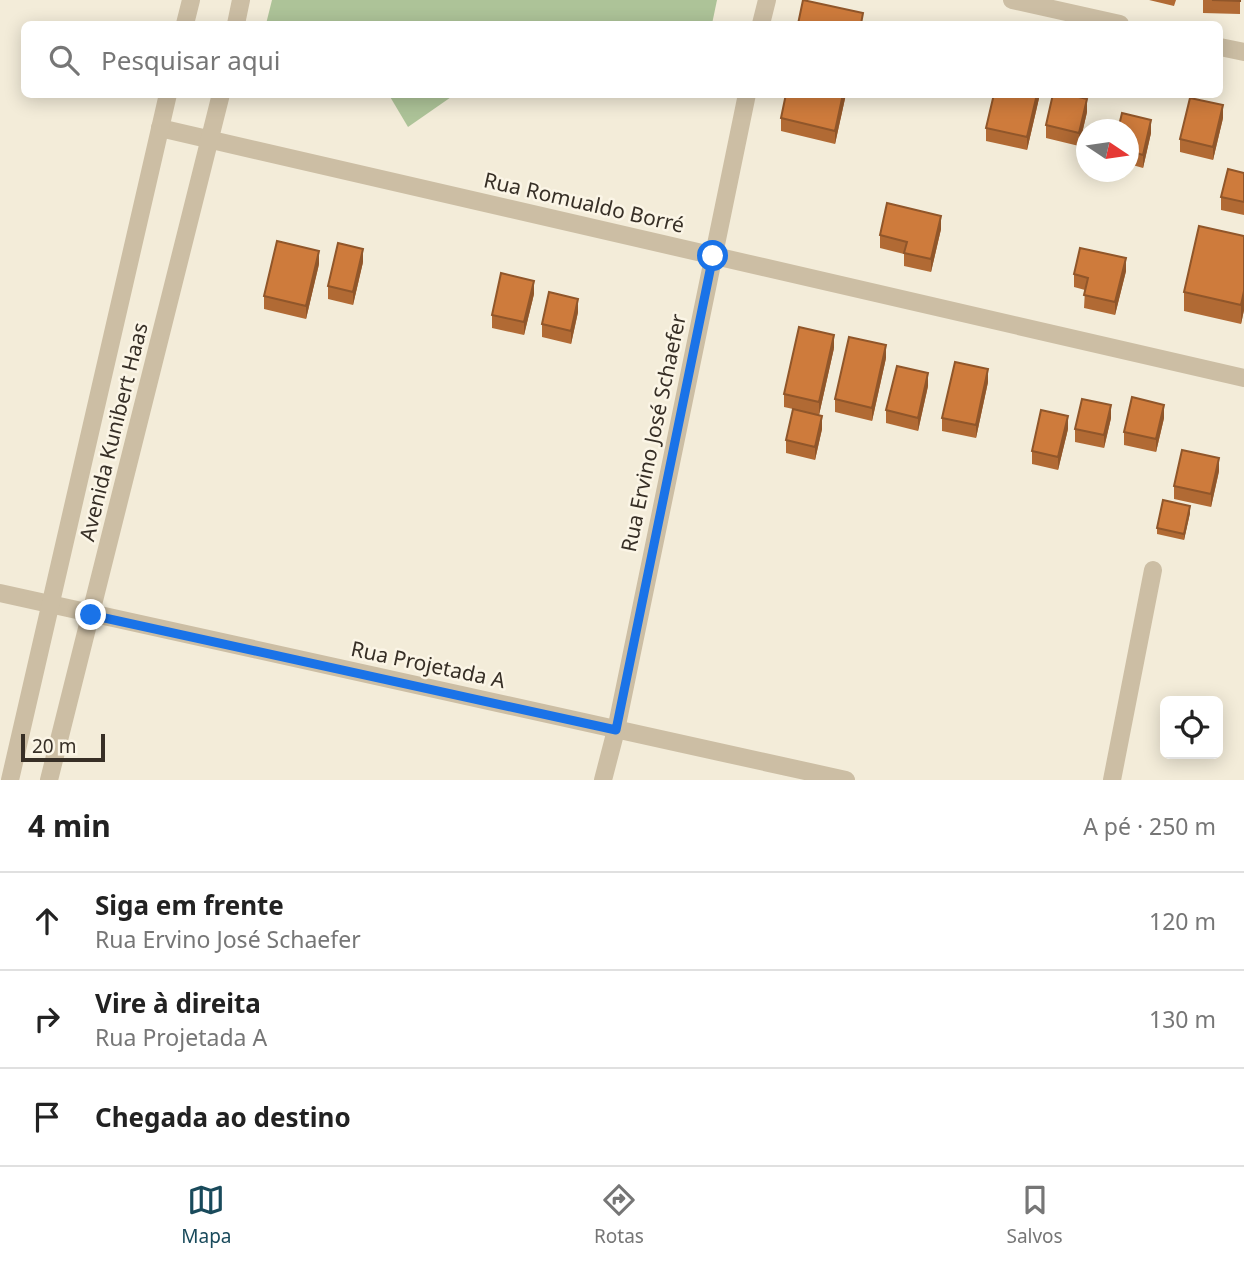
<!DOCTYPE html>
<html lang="pt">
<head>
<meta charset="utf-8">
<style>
  body { margin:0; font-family:"Noto Sans",sans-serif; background:#f6f6f6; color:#222 }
  .controls { position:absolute; right:21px; bottom:21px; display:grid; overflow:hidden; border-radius:10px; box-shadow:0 4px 18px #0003 }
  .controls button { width:63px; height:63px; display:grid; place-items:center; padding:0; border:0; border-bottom:2px solid #e0e0e0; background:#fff; color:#222; font:35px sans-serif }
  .compass { position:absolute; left:1076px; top:119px; width:63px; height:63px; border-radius:50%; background:#fff; box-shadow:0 4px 18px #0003; rotate:103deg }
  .scale { position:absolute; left:21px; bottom:18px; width:84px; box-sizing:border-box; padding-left:7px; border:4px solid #372f26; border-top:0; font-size:19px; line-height:24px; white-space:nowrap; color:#372f26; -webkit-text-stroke:5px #fbf5e6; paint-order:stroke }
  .stop { position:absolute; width:21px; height:21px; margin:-16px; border:5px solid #1a73e8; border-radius:50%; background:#fff }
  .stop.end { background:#1a73e8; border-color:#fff; box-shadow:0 2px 7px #0008 }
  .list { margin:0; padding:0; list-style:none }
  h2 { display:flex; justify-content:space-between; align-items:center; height:91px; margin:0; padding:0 28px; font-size:30px }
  h2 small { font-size:23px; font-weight:400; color:#767676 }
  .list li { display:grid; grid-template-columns:46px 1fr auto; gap:21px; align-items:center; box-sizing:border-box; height:98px; padding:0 28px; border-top:2px solid #e0e0e0 }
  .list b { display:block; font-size:26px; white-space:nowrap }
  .list p { margin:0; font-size:23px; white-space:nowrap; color:#767676 }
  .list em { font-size:23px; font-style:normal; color:#767676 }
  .icon { flex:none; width:38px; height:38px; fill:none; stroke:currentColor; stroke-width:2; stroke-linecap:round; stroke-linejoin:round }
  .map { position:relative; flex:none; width:1244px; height:780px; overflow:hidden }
  .search { position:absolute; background:#fff; box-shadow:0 4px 18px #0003; left:21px; right:21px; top:21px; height:77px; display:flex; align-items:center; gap:18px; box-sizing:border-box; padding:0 24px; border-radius:10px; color:#767676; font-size:26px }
  .sheet { height:385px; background:#fff }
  nav { display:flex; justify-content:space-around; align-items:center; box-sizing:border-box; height:98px; border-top:2px solid #e0e0e0; background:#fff; font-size:19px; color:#767676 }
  nav a { display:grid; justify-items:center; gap:4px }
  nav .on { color:#194a5b }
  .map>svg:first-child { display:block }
  .green { fill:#adc398 }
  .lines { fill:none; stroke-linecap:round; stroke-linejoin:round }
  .street { stroke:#ccbea4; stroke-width:18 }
  .wall { fill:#b16a34 }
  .shaded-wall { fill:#90562a }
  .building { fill:#ce7b3c; stroke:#90562a; stroke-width:2 }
  .route { stroke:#1a73e8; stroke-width:9 }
  .labels { text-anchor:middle; stroke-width:5; stroke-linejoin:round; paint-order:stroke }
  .street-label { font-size:21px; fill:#372f26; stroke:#fbf5e6 }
</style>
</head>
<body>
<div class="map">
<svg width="1244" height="780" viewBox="0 0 1244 780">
  <rect width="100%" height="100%" fill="#f3ecd9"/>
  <g class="green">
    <polygon points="272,0 717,0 712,24 266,24"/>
    <polygon points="389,95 454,95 408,127"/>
  </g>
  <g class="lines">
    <g class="street">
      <polyline points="1012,0 1120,24"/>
      <polyline points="185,24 191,0"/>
      <polyline points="236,24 241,0"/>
      <polyline points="761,24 767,0"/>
      <polyline points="1220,47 1244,52"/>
      <polyline points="160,128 1244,378"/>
      <polyline points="0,593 846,780"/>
      <polyline points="10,780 168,94"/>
      <polyline points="49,780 221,94"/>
      <polyline points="603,780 616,730 747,94"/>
      <polyline points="1112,780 1153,570"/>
    </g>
  </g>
  <g class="wall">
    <polygon points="1149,0 1176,0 1174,6"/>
    <polygon points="1203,0 1240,0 1240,14 1203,13"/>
    <polygon points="846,94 835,144 781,131 781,118"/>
    <polygon points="1040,94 1027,150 986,141 986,128"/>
    <polygon points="1087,112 1079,146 1046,138 1046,125"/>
    <polygon points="1223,118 1213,160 1180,152 1180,139"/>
    <polygon points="1129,130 1151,133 1143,168 1129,164"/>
    <polygon points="1244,173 1244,215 1221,210 1221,197"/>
    <polygon points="941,229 931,272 904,266 904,254 880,248 880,235"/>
    <polygon points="1244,236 1244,310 1241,324 1184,311 1184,292"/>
    <polygon points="363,262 353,305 328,299 328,286"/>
    <polygon points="319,264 306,319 264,309 264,296"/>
    <polygon points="1126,271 1115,315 1084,308 1085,290 1074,287 1074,274"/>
    <polygon points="534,294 524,335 492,328 492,315"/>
    <polygon points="578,312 571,344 542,337 542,324"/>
    <polygon points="834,348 819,415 822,429 815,460 786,453 786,440 793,409 784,407 784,394"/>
    <polygon points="886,358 872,421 835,412 835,399"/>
    <polygon points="988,382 976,438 942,431 942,418"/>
    <polygon points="928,386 918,431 886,423 886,410"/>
    <polygon points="1111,418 1104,448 1075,442 1075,429"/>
    <polygon points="1164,418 1156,452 1124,445 1124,432"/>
    <polygon points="1068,429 1058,470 1032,464 1032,451"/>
    <polygon points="1219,471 1211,507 1174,499 1174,486"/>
    <polygon points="1190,513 1184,540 1157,534 1157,528"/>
  </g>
  <g class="shaded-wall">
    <polygon points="843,94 846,94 835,144 835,131"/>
    <polygon points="1037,94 1040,94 1027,150 1027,137"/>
    <polygon points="1087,99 1087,112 1079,146 1079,133"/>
    <polygon points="1223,105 1223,118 1213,160 1213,147"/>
    <polygon points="1151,120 1151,133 1143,168 1143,155"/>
    <polygon points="941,216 941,229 931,272 931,259"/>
    <polygon points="363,249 363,262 353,305 353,292"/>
    <polygon points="319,251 319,264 306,319 306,306"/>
    <polygon points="1126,258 1126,271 1115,315 1115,302"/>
    <polygon points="534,281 534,294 524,335 524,322"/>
    <polygon points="1244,291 1244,310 1241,324 1241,305"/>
    <polygon points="578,299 578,312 571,344 571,331"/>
    <polygon points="834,335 834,348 819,415 819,402"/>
    <polygon points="886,345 886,358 872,421 872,408"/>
    <polygon points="988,369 988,382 976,438 976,425"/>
    <polygon points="928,373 928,386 918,431 918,418"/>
    <polygon points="1111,405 1111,418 1104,448 1104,435"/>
    <polygon points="1164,405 1164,418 1156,452 1156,439"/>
    <polygon points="822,416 822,429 815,460 815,447"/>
    <polygon points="1068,416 1068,429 1058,470 1058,457"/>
    <polygon points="1219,458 1219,471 1211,507 1211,494"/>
    <polygon points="1190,506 1190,513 1184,540 1184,534"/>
  </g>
  <g class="building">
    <polygon points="803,0 863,13 861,24 798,24"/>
    <polygon points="1212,0 1240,0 1240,1"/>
    <polygon points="786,94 843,94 835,131 781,118"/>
    <polygon points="994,94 1037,94 1027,137 986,128"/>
    <polygon points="1053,94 1066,94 1087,99 1079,133 1046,125"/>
    <polygon points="1190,98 1223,105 1213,147 1180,139"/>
    <polygon points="1122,113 1151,120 1143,155 1129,151 1129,130 1118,130"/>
    <polygon points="1228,169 1244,173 1244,202 1221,197"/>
    <polygon points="887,203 941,216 931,259 904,253 907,242 880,235"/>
    <polygon points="1199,226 1244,236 1244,291 1241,305 1184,292"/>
    <polygon points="277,241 319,251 306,306 264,296"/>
    <polygon points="338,243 363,249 353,292 328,286"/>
    <polygon points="1080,248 1126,258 1115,302 1084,295 1088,278 1074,274"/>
    <polygon points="501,273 534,281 524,322 492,315"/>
    <polygon points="549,292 578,299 571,331 542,324"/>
    <polygon points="799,327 834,335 819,402 784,394"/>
    <polygon points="849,337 886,345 872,408 835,399"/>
    <polygon points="955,362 988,369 976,425 942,418"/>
    <polygon points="897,366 928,373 918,418 886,410"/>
    <polygon points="1132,397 1164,405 1156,439 1124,432"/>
    <polygon points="1082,399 1111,405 1104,435 1075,429"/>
    <polygon points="793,409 822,416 815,447 786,440"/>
    <polygon points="1041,410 1068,416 1058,457 1032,451"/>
    <polygon points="1182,450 1219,458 1211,494 1174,486"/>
    <polygon points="1163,500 1190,506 1184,534 1157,528"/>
  </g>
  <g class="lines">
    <polyline class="route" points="91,615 616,730 713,256"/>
  </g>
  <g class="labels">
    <g class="street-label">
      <text transform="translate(584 203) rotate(13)" y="7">Rua Romualdo Borré</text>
      <text transform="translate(114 432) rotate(-76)" y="7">Avenida Kunibert Haas</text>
      <text transform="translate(654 433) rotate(-78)" y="7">Rua Ervino José Schaefer</text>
      <text transform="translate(428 665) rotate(12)" y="7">Rua Projetada A</text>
    </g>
  </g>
</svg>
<div class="controls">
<button><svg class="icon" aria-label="locate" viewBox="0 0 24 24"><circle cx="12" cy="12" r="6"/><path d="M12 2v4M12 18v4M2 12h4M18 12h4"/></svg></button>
</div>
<svg class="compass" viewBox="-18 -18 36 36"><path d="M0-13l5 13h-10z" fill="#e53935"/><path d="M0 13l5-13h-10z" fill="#767676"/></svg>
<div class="scale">20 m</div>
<div class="stop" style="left:713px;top:256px"></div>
<div class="stop end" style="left:91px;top:615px"></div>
<div class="search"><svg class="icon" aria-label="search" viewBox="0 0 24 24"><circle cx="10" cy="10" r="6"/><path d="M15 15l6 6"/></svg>Pesquisar aqui</div>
</div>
<section class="sheet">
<h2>4 min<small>A pé · 250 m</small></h2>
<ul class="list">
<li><svg class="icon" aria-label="ahead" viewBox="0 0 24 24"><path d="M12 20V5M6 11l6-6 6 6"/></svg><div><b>Siga em frente</b><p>Rua Ervino José Schaefer</p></div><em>120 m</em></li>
<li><svg class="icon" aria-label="right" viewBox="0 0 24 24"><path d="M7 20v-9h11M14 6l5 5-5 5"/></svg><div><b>Vire à direita</b><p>Rua Projetada A</p></div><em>130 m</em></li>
<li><svg class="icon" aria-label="arrive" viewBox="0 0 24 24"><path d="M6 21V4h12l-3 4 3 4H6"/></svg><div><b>Chegada ao destino</b></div></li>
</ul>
</section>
<nav>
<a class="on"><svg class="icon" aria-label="map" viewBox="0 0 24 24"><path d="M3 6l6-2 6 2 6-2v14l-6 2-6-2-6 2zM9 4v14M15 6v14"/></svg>Mapa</a>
<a><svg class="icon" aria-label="directions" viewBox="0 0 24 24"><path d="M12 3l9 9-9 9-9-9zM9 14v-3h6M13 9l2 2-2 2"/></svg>Rotas</a>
<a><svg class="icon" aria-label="saved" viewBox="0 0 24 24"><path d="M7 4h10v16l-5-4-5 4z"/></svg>Salvos</a>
</nav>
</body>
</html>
